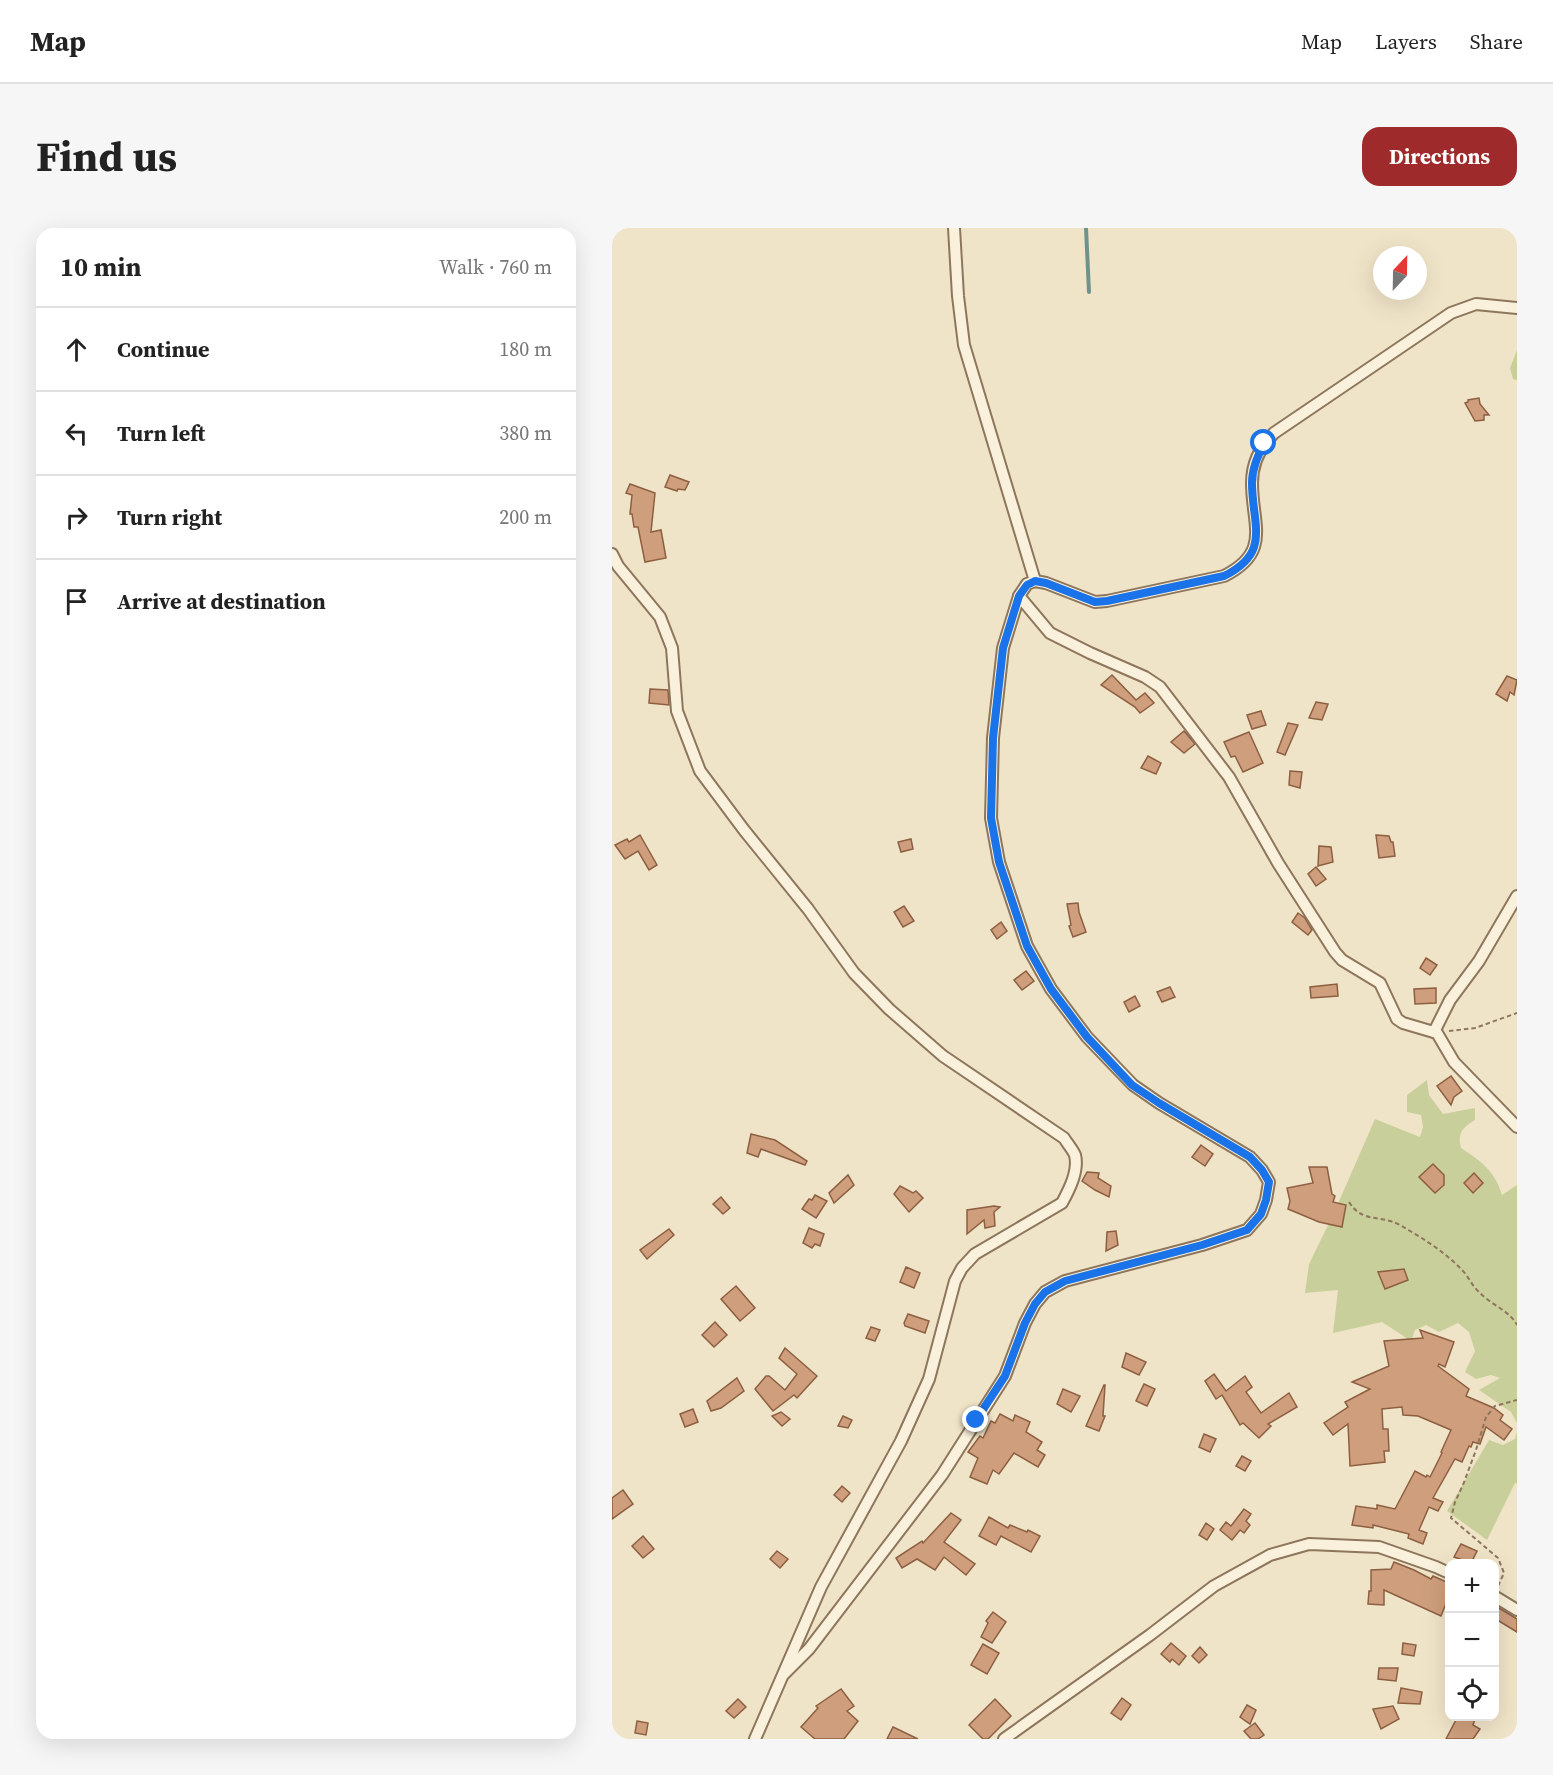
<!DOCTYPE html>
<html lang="en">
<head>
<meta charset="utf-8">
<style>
  body { margin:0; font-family:"Source Serif 4",serif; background:#f6f6f6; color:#222 }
  .controls { position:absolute; right:18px; bottom:18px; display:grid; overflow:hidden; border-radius:12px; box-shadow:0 6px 24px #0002 }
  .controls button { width:54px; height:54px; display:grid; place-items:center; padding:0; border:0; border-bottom:2px solid #e0e0e0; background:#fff; color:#222; font:30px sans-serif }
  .compass { position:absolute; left:761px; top:18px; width:54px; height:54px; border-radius:50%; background:#fff; box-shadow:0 6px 24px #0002; rotate:22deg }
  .stop { position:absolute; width:18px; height:18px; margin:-14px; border:4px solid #1a73e8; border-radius:50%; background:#fff }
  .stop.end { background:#1a73e8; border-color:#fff; box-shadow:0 2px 6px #0008 }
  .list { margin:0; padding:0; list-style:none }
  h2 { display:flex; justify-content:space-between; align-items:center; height:78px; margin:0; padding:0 24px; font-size:26px }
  h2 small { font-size:20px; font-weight:400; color:#767676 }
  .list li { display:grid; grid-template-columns:39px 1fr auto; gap:18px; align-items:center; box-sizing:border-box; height:84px; padding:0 24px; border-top:2px solid #e0e0e0 }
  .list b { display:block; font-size:22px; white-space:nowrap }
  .list em { font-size:20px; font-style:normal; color:#767676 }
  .icon { flex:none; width:33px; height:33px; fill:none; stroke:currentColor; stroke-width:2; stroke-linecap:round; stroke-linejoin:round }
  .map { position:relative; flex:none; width:905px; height:1511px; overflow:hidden; border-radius:18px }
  header { display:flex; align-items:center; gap:36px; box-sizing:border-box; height:84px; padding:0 30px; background:#fff; border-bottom:2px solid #e0e0e0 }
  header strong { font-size:28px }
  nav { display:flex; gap:33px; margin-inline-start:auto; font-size:21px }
  .intro { display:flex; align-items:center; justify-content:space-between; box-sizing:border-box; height:144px; padding:0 36px }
  h1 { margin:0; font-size:42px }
  .button { padding:15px 27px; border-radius:18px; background:#9e2a2b; color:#fff; font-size:21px; font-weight:700 }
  main { display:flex; gap:36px; padding:0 36px }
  aside { flex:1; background:#fff; border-radius:18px; box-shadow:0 6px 24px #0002 }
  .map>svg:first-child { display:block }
  .green { fill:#c9cf9b }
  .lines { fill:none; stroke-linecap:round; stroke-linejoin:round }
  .stream { stroke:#6f938a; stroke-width:4 }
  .building { fill:#cf9f7d; stroke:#8d5f41; stroke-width:1.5 }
  .minor-casing { stroke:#8d765c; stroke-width:14 }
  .path { stroke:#8d765c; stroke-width:2; stroke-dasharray:4.5 3; stroke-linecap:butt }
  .minor { stroke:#faf1dc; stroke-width:10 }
  .route { stroke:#1a73e8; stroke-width:8 }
</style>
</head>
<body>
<header>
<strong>Map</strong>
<nav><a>Map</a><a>Layers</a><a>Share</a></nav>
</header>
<div class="intro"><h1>Find us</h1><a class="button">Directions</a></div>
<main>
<aside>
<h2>10 min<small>Walk · 760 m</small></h2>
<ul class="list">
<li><svg class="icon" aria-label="ahead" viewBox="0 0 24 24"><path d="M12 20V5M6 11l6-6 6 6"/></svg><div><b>Continue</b></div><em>180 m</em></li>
<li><svg class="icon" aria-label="left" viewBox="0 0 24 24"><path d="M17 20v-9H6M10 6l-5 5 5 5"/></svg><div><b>Turn left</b></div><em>380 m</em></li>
<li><svg class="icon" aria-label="right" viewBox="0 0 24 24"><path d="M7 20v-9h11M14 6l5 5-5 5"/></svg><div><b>Turn right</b></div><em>200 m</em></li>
<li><svg class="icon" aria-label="arrive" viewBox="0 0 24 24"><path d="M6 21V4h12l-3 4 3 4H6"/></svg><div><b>Arrive at destination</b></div></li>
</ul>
</aside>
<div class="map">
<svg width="905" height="1511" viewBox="0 0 905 1511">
  <rect width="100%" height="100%" fill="#f0e4c8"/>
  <g class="green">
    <polygon points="905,122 905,152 901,151 898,140"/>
    <path d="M815,852L817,867L831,886L863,880V892C851,899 845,905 849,920C869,933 883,943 890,967L905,957V1195L899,1184L867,1162L888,1150L879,1147L864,1151L853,1144L863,1123L857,1104L846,1095L827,1104L814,1097L803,1102L799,1113L770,1094L721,1105L726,1062L693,1065L697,1036L721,987L763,891L808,909L811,899L809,887L795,884V867Z"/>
    <polygon points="905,1203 905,1256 903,1255 875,1312 835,1283 877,1212 891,1217 903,1211"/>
  </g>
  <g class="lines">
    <polyline class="stream" points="474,0 477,64"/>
  </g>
  <g class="building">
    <polygon points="867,170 868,176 877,187 872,187 872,192 863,193 853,175 856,174 856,172"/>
    <polygon points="58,247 77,254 73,262 66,261 65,263 53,259"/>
    <polygon points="18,256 43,265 39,304 49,302 54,330 33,334 26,299 22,299 20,286 18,286 20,267 14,265"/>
    <polygon points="500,447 524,472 533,465 542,475 528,485 523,479 489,457"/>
    <polygon points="895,448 905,452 902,467 898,464 895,473 884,466"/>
    <polygon points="38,461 56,462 57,477 37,475"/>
    <polygon points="704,474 716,476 710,492 697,490"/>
    <polygon points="649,483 654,497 640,501 635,487"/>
    <polygon points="676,495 686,497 673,527 665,524"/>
    <polygon points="572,503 583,516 572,525 559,514"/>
    <polygon points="637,504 651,535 631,544 623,528 619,529 612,514"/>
    <polygon points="536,528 549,535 544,546 529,540"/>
    <polygon points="678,543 690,544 688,560 677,557"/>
    <polygon points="28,607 45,637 37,642 26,623 13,631 3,617 15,611 17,614"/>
    <polygon points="764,607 777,608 779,614 781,614 783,628 767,630"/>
    <polygon points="299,611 301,621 289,624 286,614"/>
    <polygon points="707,618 719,619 721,634 706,638"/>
    <polygon points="704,639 714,651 704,658 696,646"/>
    <polygon points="466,675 467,684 474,704 461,709 457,698 459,697 455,676"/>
    <polygon points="292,678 302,693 291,699 282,684"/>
    <polygon points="686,685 693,690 700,702 696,707 680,694"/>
    <polygon points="389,694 395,703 385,711 379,702"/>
    <polygon points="814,730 825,737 818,747 808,740"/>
    <polygon points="414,743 422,753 410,762 402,752"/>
    <polygon points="725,756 726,768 699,770 698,759"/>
    <polygon points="558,759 563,769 550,774 545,764"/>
    <polygon points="824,760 824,775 803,776 802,761"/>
    <polygon points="523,768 528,778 517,784 512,774"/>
    <polygon points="839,848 850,863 842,869 839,877 825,858"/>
    <polygon points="139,906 163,912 195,933 193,937 149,921 146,929 135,925"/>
    <polygon points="589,917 601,926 593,938 580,929"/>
    <polygon points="821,936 832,947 832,957 823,965 807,949"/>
    <polygon points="697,939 715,939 720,966 723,968 721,974 734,977 730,999 707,994 676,981 678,973 675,960 701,955"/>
    <polygon points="475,944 487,945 486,950 499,958 497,969 483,962 470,953"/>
    <polygon points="862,945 871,955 861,965 852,955"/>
    <polygon points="236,947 242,957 222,975 217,965"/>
    <polygon points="288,958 301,965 304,963 311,970 297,984 282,966"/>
    <polygon points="203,967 215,973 204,990 190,981 197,971 200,972"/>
    <polygon points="109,969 118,980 111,986 101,976"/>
    <polygon points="382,978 388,979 382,984 383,998 373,1000 372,992 355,1006 355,982"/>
    <polygon points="197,1000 212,1006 208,1018 203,1016 200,1020 191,1015"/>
    <polygon points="57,1001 62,1007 35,1031 28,1022"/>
    <polygon points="504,1003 506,1017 494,1023 495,1004"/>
    <polygon points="294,1039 308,1045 302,1060 288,1054"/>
    <polygon points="792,1041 796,1052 773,1061 766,1044"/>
    <polygon points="124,1058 143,1080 128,1093 109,1071"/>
    <polygon points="296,1086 317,1093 313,1105 293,1098 292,1095"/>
    <polygon points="103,1094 115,1107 102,1119 90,1107"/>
    <polygon points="259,1099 268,1102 263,1113 254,1110"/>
    <polygon points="808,1102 842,1114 833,1139 827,1136 826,1138 857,1161 854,1168 882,1180 891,1187 888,1192 900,1201 892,1212 874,1199 868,1216 861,1214 859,1219 857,1218 850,1234 843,1231 821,1270 831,1274 826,1283 817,1279 807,1302 815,1305 811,1316 796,1310 797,1306 761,1297 761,1300 740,1297 744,1278 765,1281 765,1277 783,1281 803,1243 814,1249 815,1247 818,1249 830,1225 829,1224 839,1202 806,1188 791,1187 790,1179 770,1181 771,1201 776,1201 777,1223 772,1223 773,1234 738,1238 736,1196 721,1207 712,1195 736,1179 733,1174 758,1161 740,1154 777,1138 772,1113 811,1110"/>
    <polygon points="173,1120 205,1148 185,1170 182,1167 161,1183 143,1161 154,1148 157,1148 173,1162 185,1146 167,1130"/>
    <polygon points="514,1125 534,1134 527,1147 510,1139"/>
    <polygon points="602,1146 614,1163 633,1148 640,1159 634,1164 649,1185 677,1165 685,1179 656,1196 659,1198 647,1210 631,1195 628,1197 610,1167 604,1171 593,1153"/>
    <polygon points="125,1150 132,1163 109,1180 99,1183 95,1173"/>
    <polygon points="532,1156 543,1161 535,1178 524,1173"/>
    <polygon points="492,1157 493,1157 491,1188 493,1188 487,1203 474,1198"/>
    <polygon points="451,1161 468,1168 459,1184 445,1176"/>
    <polygon points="81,1181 86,1194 73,1199 68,1186"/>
    <polygon points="169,1184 178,1191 170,1198 160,1188"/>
    <polygon points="388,1186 401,1193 403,1187 418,1194 414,1204 430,1214 425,1222 433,1227 426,1239 402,1225 387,1246 381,1242 375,1256 358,1249 366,1230 356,1224 368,1208 371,1210 379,1193 383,1195"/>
    <polygon points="231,1188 240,1192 236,1200 226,1198"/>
    <polygon points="592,1206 604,1211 598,1224 587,1219"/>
    <polygon points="630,1228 639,1233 633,1243 624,1238"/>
    <polygon points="230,1258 238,1265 230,1274 222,1267"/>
    <polygon points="11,1262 21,1276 0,1291 0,1270"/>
    <polygon points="632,1281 639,1286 634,1293 638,1297 632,1305 628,1302 620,1312 608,1302 614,1294 619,1298"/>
    <polygon points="339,1285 349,1292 332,1314 363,1336 354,1347 332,1329 323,1342 305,1331 290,1340 284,1330 310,1313 311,1315"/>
    <polygon points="377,1289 396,1300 398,1297 415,1304 416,1302 428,1308 419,1324 389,1308 384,1317 367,1308"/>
    <polygon points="594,1295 602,1301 595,1312 587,1307"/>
    <polygon points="31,1308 42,1321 31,1330 20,1318"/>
    <polygon points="849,1316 865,1323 859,1335 842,1329"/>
    <polygon points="165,1323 176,1331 168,1340 158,1331"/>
    <polygon points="782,1334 802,1342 819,1351 821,1348 837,1355 837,1368 829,1388 772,1362 772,1377 756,1376 757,1363 759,1363 759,1342 779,1341"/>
    <polygon points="882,1377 905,1391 905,1404 882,1390"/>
    <polygon points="381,1384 394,1394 380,1415 369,1409 376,1395 374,1393"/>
    <polygon points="559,1415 574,1428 567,1437 560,1431 558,1434 549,1426"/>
    <polygon points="791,1415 804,1417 802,1428 790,1426"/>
    <polygon points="371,1416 387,1425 375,1446 359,1437"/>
    <polygon points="588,1419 595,1427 587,1435 580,1428"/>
    <polygon points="767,1440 786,1440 784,1453 766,1451"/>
    <polygon points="789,1460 810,1464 808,1476 786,1475"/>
    <polygon points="229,1461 242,1478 235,1483 246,1493 232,1511 203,1511 189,1499 206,1480 204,1478"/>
    <polygon points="510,1470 519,1477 509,1492 499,1485"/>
    <polygon points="126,1471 134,1479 122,1490 114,1483"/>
    <polygon points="383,1471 399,1488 376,1511 371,1511 357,1497"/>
    <polygon points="635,1477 644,1482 638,1496 628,1489"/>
    <polygon points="781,1478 787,1491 769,1501 761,1481"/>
    <polygon points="846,1488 864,1488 861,1497 868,1501 861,1511 834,1511"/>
    <polygon points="25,1493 36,1495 34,1507 23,1505"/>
    <polygon points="643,1495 652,1507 646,1511 639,1511 632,1503"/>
    <polygon points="281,1499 306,1511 275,1511"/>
  </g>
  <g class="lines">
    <g class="minor-casing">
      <g id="minor">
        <polyline points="342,0 346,68 352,117 423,353"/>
        <path d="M0,326L6,338L48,389L60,420L65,483L88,543L132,602L196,681L242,745L277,781L331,828L452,910C455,915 461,922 463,927C467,943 457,962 450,975L363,1026L350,1040L343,1053L317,1151L289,1213L209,1359L143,1511"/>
        <polyline points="407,368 438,405 478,425 533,449 548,459 617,549 666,635 723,724 730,732 768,755 785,791 791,795 825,805 842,834 905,899"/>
        <polyline points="822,804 838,772 867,733 905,668"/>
        <polyline points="882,1368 905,1382"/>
        <path d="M172,1446L197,1421L330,1247L393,1148L413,1095L423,1076L433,1064L453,1053L590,1017L635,1002L649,986L654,972L657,954L650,942L638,929L547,875L521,857L475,809L439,761L415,718L387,634L379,590L381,510L391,420L407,368L415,356L423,353L434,355L483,374L495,373L612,348C660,324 640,297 640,255C640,235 649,218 662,205L839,85L864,76L905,80"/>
        <polyline points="392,1511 538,1407 602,1358 658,1327 697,1316 767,1319 824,1339 837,1345"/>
      </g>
    </g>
    <g class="path">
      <polyline points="837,803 863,800 905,785"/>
      <path d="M737,974C750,995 768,987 786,996C809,1009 832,1023 850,1042C857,1049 860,1058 867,1064C879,1077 897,1082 905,1097"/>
      <polyline points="886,1358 892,1345 886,1330 839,1290 843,1274 851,1257 864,1222 874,1189 883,1178 905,1172"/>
    </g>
    <use href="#minor" class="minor"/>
  </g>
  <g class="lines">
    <path class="route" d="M364,1192L393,1148L413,1095L423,1076L433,1064L453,1053L590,1017L635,1002L649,986L654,972L657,954L650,942L638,929L547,875L520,857L475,809L439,761L415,718L387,634L379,590L381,510L391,420L407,368L415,357L423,353L434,355L483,374L495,373L612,348C660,324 640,297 640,255C640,240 646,228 652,215"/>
  </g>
</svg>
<div class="controls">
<button>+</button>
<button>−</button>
<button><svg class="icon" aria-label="locate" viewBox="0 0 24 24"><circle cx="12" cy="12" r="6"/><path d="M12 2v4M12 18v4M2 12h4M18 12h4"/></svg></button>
</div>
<svg class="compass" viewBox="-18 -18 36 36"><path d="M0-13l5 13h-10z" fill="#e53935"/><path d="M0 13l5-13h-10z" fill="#767676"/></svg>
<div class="stop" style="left:652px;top:215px"></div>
<div class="stop end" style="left:364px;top:1192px"></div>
</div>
</main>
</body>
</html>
